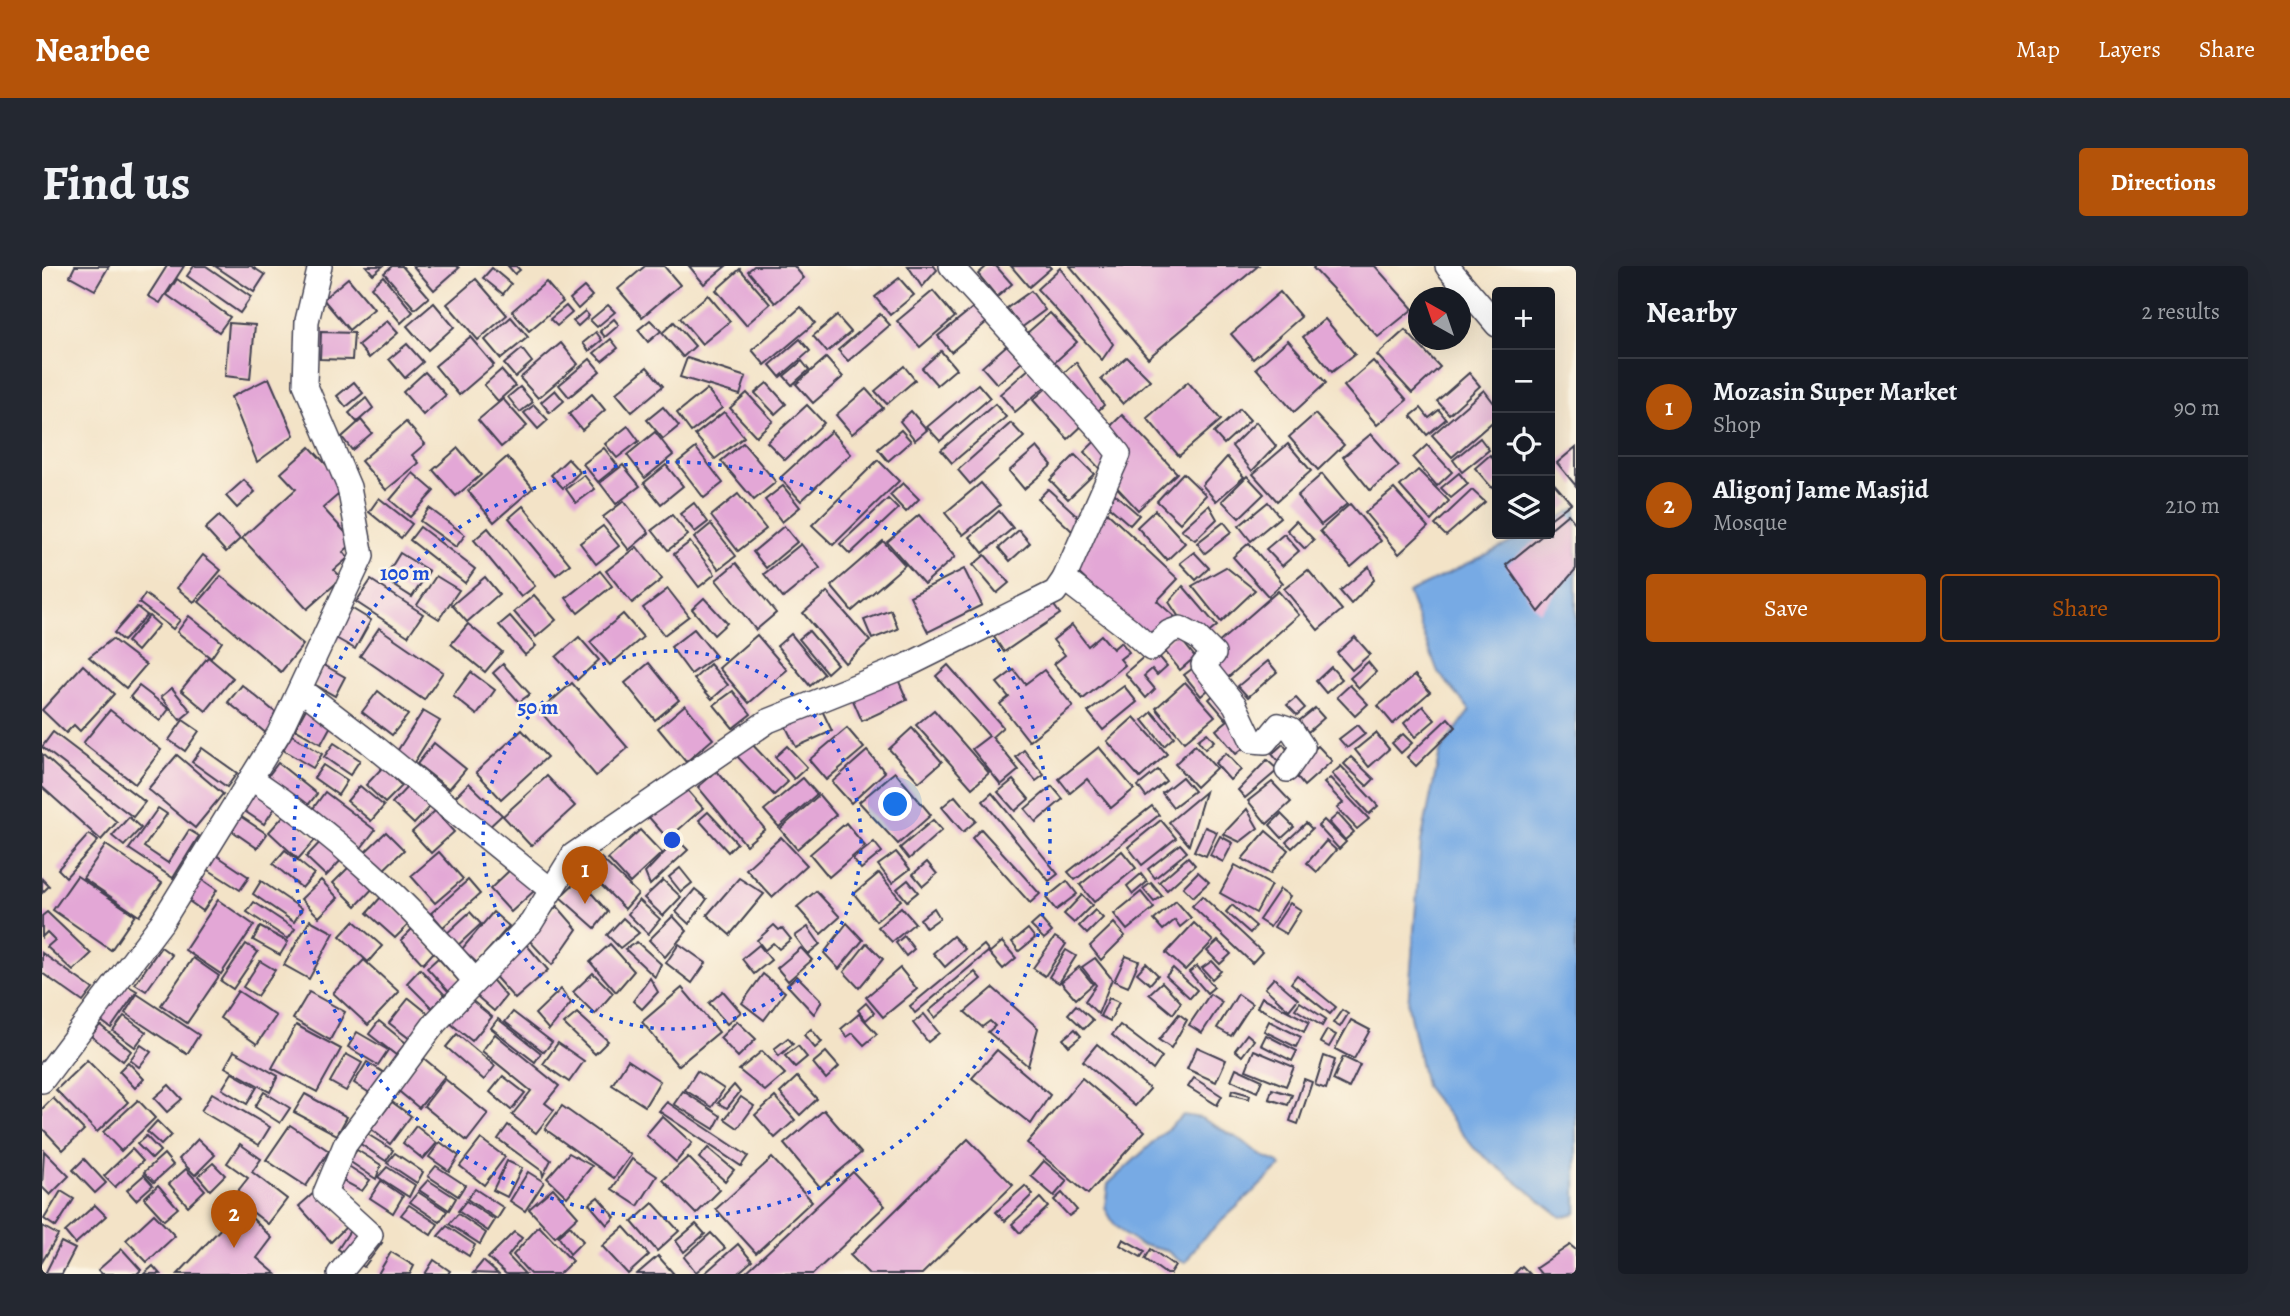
<!DOCTYPE html>
<html lang="en">
<head>
<meta charset="utf-8">
<style>
  body { margin:0; font-family:Alegreya,serif; background:#242831; color:#f1f3f6 }
  .controls { position:absolute; right:21px; top:21px; display:grid; overflow:hidden; border-radius:7px; box-shadow:0 7px 28px #0002 }
  .controls button { width:63px; height:63px; display:grid; place-items:center; padding:0; border:0; border-bottom:2px solid #363941; background:#171b24; color:#f1f3f6; font:35px sans-serif }
  .compass { position:absolute; left:1366px; top:21px; width:63px; height:63px; border-radius:50%; background:#171b24; box-shadow:0 7px 28px #0002; rotate:320deg }
  .you { position:absolute; left:854px; top:539px; width:24px; height:24px; margin:-18px; border:5px solid #fff; border-radius:50%; background:#1a73e8; box-shadow:0 0 0 10px #1a73e833 }
  .badge { display:grid; place-items:center; width:46px; height:46px; border-radius:50%; background:#b45309; color:#fff; font-size:23px; font-weight:700 }
  .pin { position:absolute; translate:-50% -58px; filter:drop-shadow(0 2px 4px #0008) }
  .pin::after { content:''; position:absolute; top:37px; width:24px; height:21px; background:inherit; clip-path:polygon(0 0,100% 0,50% 100%) }
  .list { margin:0; padding:0; list-style:none }
  h2 { display:flex; justify-content:space-between; align-items:center; height:91px; margin:0; padding:0 28px; font-size:30px }
  h2 small { font-size:23px; font-weight:400; color:#9ea1a6 }
  .list li { display:grid; grid-template-columns:46px 1fr auto; gap:21px; align-items:center; box-sizing:border-box; height:98px; padding:0 28px; border-top:2px solid #363941 }
  .list b { display:block; font-size:26px; white-space:nowrap }
  .list p { margin:0; font-size:23px; white-space:nowrap; color:#9ea1a6 }
  .list em { font-size:23px; font-style:normal; color:#9ea1a6 }
  .actions { display:flex; gap:14px; padding:21px 28px }
  .actions a { flex:1; padding:16px 0; border:2px solid #b45309; border-radius:7px; text-align:center; font-size:24px; color:#b45309 }
  .actions .main { background:#b45309; color:#fff }
  .icon { flex:none; width:38px; height:38px; fill:none; stroke:currentColor; stroke-width:2; stroke-linecap:round; stroke-linejoin:round }
  .map { position:relative; flex:none; width:1534px; height:1008px; overflow:hidden; border-radius:7px }
  header { display:flex; align-items:center; gap:42px; box-sizing:border-box; height:98px; padding:0 35px; background:#b45309; color:#fff }
  header strong { font-size:33px }
  nav { display:flex; gap:38px; margin-inline-start:auto; font-size:24px }
  .intro { display:flex; align-items:center; justify-content:space-between; box-sizing:border-box; height:168px; padding:0 42px }
  h1 { margin:0; font-size:49px }
  .button { padding:18px 32px; border-radius:7px; background:#b45309; color:#fff; font-size:24px; font-weight:700 }
  main { display:flex; gap:42px; padding:0 42px }
  aside { flex:1; background:#171b24; border-radius:7px; box-shadow:0 7px 28px #0002 }
  .map>svg:first-child { display:block }
  .water { fill:#77aae4; stroke:#4c6690; stroke-width:2 }
  .building { fill:#e3a7d6 }
  .lines { fill:none; stroke-linecap:round; stroke-linejoin:round }
  .street-casing { stroke:#413f50; stroke-width:26 }
  .street { stroke:#fff; stroke-width:23 }
  .ring { fill:none; stroke:#1d4ed8; stroke-width:3.5; stroke-dasharray:3.5 7 }
  .centre { fill:#1d4ed8; stroke:#fcf5e5; stroke-width:3.5 }
  .ring-label { font-size:21px; text-anchor:middle; font-weight:bold; fill:#1d4ed8; stroke:#fcf5e5; stroke-width:5; stroke-linejoin:round; paint-order:stroke }
</style>
</head>
<body>
<header>
<strong>Nearbee</strong>
<nav><a>Map</a><a>Layers</a><a>Share</a></nav>
</header>
<div class="intro"><h1>Find us</h1><a class="button">Directions</a></div>
<main>
<div class="map">
<svg width="1534" height="1008" viewBox="0 0 1534 1008">
  <rect width="100%" height="100%" fill="#fcf5e5"/>
  <filter id="ink" filterUnits="userSpaceOnUse"><feTurbulence type="fractalNoise" baseFrequency=".0143" numOctaves="2"/><feDisplacementMap in="SourceGraphic" scale="14" xChannelSelector="R" yChannelSelector="G"/><feConvolveMatrix kernelMatrix="1 2 1 2 8 2 1 2 1" color-interpolation-filters="sRGB"/></filter>
  <filter id="wash" filterUnits="userSpaceOnUse"><feTurbulence type="fractalNoise" baseFrequency=".00686" numOctaves="4" result="noise"/><feDisplacementMap in="SourceGraphic" scale="28" xChannelSelector="R" yChannelSelector="G"/><feGaussianBlur stdDeviation="1.57" result="paint"/><feColorMatrix in="noise" values="0 0 0 0 0 0 0 0 0 0 0 0 0 0 0 0 0 1.4 0 .05"/><feComposite in="paint" operator="in"/></filter>
  <g filter="url(#wash)">
    <rect width="100%" height="100%" fill="#f3e3c7"/>
    <g class="water">
      <polygon points="1534,242 1534,947 1519,951 1432,882 1383,820 1366,740 1379,576 1398,486 1428,444 1396,406 1366,327 1486,268 1508,268 1508,257"/>
      <polygon points="1141,849 1159,852 1201,875 1218,889 1237,897 1239,900 1157,976 1144,996 1138,995 1125,985 1097,978 1083,969 1072,958 1063,942 1066,918"/>
    </g>
    <g id="blocks">
      <g class="building">
        <polygon points="33,0 67,0 53,24 28,10"/>
        <polygon points="125,0 142,0 118,37 106,30"/>
        <polygon points="152,0 164,0 209,31 198,47 145,10"/>
        <polygon points="173,0 209,0 223,9 212,26"/>
        <polygon points="324,0 341,0 331,8"/>
        <polygon points="350,0 360,0 387,31 373,43 342,7"/>
        <polygon points="371,0 415,0 417,2 392,24"/>
        <polygon points="466,0 474,0 478,4 473,8"/>
        <polygon points="603,0 622,0 638,19 600,51 576,23"/>
        <polygon points="647,0 684,0 662,18"/>
        <polygon points="712,0 752,0 762,12 733,37 706,5"/>
        <polygon points="866,0 892,0 895,4 880,21"/>
        <polygon points="945,0 954,0 970,18 955,31 936,8"/>
        <polygon points="969,0 1007,0 1009,2 987,21"/>
        <polygon points="1028,0 1216,0 1106,92"/>
        <polygon points="1273,0 1333,0 1371,43 1336,71 1271,2"/>
        <polygon points="450,2 469,18 461,28 441,12"/>
        <polygon points="1018,2 1071,78 1060,94 995,23"/>
        <polygon points="698,3 728,38 704,59 674,24"/>
        <polygon points="341,10 371,46 359,57 329,21"/>
        <polygon points="306,12 332,43 307,64 281,33"/>
        <polygon points="857,12 872,29 848,49 833,31"/>
        <polygon points="135,13 188,51 177,66 125,29"/>
        <polygon points="434,13 465,49 436,74 405,38"/>
        <polygon points="504,16 521,36 487,65 470,45"/>
        <polygon points="542,21 550,30 536,43 528,33"/>
        <polygon points="891,25 913,51 878,81 855,55"/>
        <polygon points="989,25 1003,44 979,62 965,42"/>
        <polygon points="1238,26 1259,51 1211,93 1189,68"/>
        <polygon points="666,29 688,55 660,78 638,52"/>
        <polygon points="938,36 951,51 909,86 896,70"/>
        <polygon points="392,37 412,61 386,84 365,60"/>
        <polygon points="566,39 573,46 555,61 548,54"/>
        <polygon points="524,40 530,47 515,60 508,53"/>
        <polygon points="759,41 773,57 723,99 710,84"/>
        <polygon points="543,45 547,50 536,60 531,55"/>
        <polygon points="1008,47 1035,76 1012,97 985,67"/>
        <polygon points="838,48 848,59 806,95 796,84"/>
        <polygon points="795,50 809,66 785,86 771,70"/>
        <polygon points="469,51 486,71 459,93 443,74"/>
        <polygon points="572,53 577,59 563,71 558,65"/>
        <polygon points="1283,53 1313,88 1290,106 1261,71"/>
        <polygon points="608,54 619,65 606,76 596,64"/>
        <polygon points="345,55 356,67 327,92 316,79"/>
        <polygon points="632,56 653,80 641,91 620,67"/>
        <polygon points="187,57 213,59 208,113 183,110"/>
        <polygon points="1363,64 1398,101 1370,127 1335,89"/>
        <polygon points="279,66 312,67 310,94 278,93"/>
        <polygon points="554,66 560,74 547,85 541,77"/>
        <polygon points="428,71 452,99 417,129 393,100"/>
        <polygon points="569,73 576,82 560,95 552,87"/>
        <polygon points="758,73 768,85 738,111 728,99"/>
        <polygon points="1246,74 1284,117 1252,146 1214,102"/>
        <polygon points="519,77 536,98 496,132 478,112"/>
        <polygon points="365,78 381,96 363,112 347,93"/>
        <polygon points="965,79 980,96 955,118 940,101"/>
        <polygon points="480,83 490,96 473,111 462,98"/>
        <polygon points="899,85 914,103 895,119 880,102"/>
        <polygon points="1085,91 1108,114 1081,138 1059,113"/>
        <polygon points="645,92 704,111 698,129 638,111"/>
        <polygon points="784,92 801,111 771,137 754,118"/>
        <polygon points="548,93 558,105 527,131 517,119"/>
        <polygon points="760,95 767,104 750,119 742,110"/>
        <polygon points="1331,95 1365,134 1335,159 1302,120"/>
        <polygon points="1034,96 1062,139 1026,173 991,134"/>
        <polygon points="862,100 873,114 845,138 833,125"/>
        <polygon points="605,101 621,120 590,146 574,127"/>
        <polygon points="988,102 1004,120 973,146 958,128"/>
        <polygon points="459,104 473,120 456,135 442,119"/>
        <polygon points="383,106 404,129 381,149 361,126"/>
        <polygon points="1427,107 1438,120 1407,148 1395,135"/>
        <polygon points="227,112 252,169 215,196 189,131"/>
        <polygon points="312,116 321,127 304,141 295,130"/>
        <polygon points="1146,116 1179,154 1137,190 1105,152"/>
        <polygon points="725,117 744,138 733,148 713,127"/>
        <polygon points="936,118 948,132 898,175 885,161"/>
        <polygon points="478,121 491,136 478,146 466,131"/>
        <polygon points="665,123 680,142 649,166 635,147"/>
        <polygon points="824,123 841,142 810,168 794,149"/>
        <polygon points="513,124 522,135 508,147 499,136"/>
        <polygon points="1442,124 1455,141 1455,152 1410,191 1390,169"/>
        <polygon points="705,127 731,155 714,170 688,142"/>
        <polygon points="550,128 563,144 540,164 527,148"/>
        <polygon points="324,132 331,142 315,156 307,147"/>
        <polygon points="461,133 485,160 459,181 436,154"/>
        <polygon points="953,138 964,151 910,197 899,184"/>
        <polygon points="492,139 506,154 496,163 482,147"/>
        <polygon points="765,139 782,157 743,194 725,176"/>
        <polygon points="621,141 637,160 621,173 605,154"/>
        <polygon points="1379,142 1387,152 1397,144 1404,153 1385,169 1369,150"/>
        <polygon points="1198,143 1208,154 1182,178 1172,167"/>
        <polygon points="869,145 885,164 873,174 858,155"/>
        <polygon points="682,146 702,171 673,193 653,169"/>
        <polygon points="1273,148 1302,179 1276,204 1247,171"/>
        <polygon points="1080,149 1135,207 1096,244 1042,186"/>
        <polygon points="319,154 330,167 310,184 300,171"/>
        <polygon points="364,156 383,178 370,189 377,197 344,224 319,195"/>
        <polygon points="1214,156 1234,180 1210,205 1190,180"/>
        <polygon points="969,157 982,171 928,218 916,204"/>
        <polygon points="586,160 597,175 575,192 563,178"/>
        <polygon points="859,164 869,175 846,195 836,183"/>
        <polygon points="789,165 809,188 759,235 738,212"/>
        <polygon points="613,166 631,189 603,212 585,189"/>
        <polygon points="1329,168 1357,200 1328,224 1301,191"/>
        <polygon points="1438,172 1447,184 1420,206 1411,194"/>
        <polygon points="701,177 734,216 712,234 679,195"/>
        <polygon points="1246,178 1269,205 1235,235 1211,208"/>
        <polygon points="1385,179 1410,206 1395,220 1371,192"/>
        <polygon points="268,181 305,221 281,242 312,276 301,286 306,292 292,304 300,312 265,343 200,272 254,223 239,207"/>
        <polygon points="995,181 1010,199 982,223 967,205"/>
        <polygon points="1534,181 1534,220 1515,197"/>
        <polygon points="416,182 439,209 414,230 391,204"/>
        <polygon points="562,182 576,200 556,216 541,198"/>
        <polygon points="654,182 681,217 662,232 635,197"/>
        <polygon points="1033,189 1052,208 1026,233 1008,214"/>
        <polygon points="1448,189 1455,198 1455,218 1450,222 1433,202"/>
        <polygon points="465,191 491,222 452,256 426,225"/>
        <polygon points="1185,191 1202,211 1174,235 1160,219"/>
        <polygon points="526,193 538,206 521,222 509,209"/>
        <polygon points="836,194 857,215 791,279 770,259"/>
        <polygon points="581,199 598,220 574,238 558,217"/>
        <polygon points="624,199 641,220 619,238 602,217"/>
        <polygon points="1376,204 1407,235 1389,255 1358,220"/>
        <polygon points="371,207 392,225 368,251 348,234"/>
        <polygon points="1141,207 1164,229 1138,257 1115,235"/>
        <polygon points="1417,207 1426,218 1409,232 1399,222"/>
        <polygon points="1280,208 1305,238 1279,259 1255,230"/>
        <polygon points="542,209 553,223 534,237 524,223"/>
        <polygon points="1205,210 1222,228 1197,252 1180,235"/>
        <polygon points="1508,213 1529,237 1508,253"/>
        <polygon points="202,214 213,226 195,242 184,230"/>
        <polygon points="861,217 877,233 864,246 848,229"/>
        <polygon points="939,217 958,239 921,269 903,247"/>
        <polygon points="741,220 758,241 740,256 723,234"/>
        <polygon points="1006,223 1040,254 1030,265 996,233"/>
        <polygon points="1067,223 1097,249 1088,259 1058,233"/>
        <polygon points="1352,223 1386,261 1357,288 1323,247"/>
        <polygon points="1430,224 1443,236 1404,270 1393,259"/>
        <polygon points="696,228 724,263 696,285 669,250"/>
        <polygon points="337,232 370,258 359,272 327,246"/>
        <polygon points="846,233 856,243 808,288 798,278"/>
        <polygon points="582,235 607,267 587,284 561,251"/>
        <polygon points="1226,236 1238,251 1209,275 1197,260"/>
        <polygon points="652,237 666,256 653,266 638,248"/>
        <polygon points="1308,238 1339,275 1309,301 1278,265"/>
        <polygon points="1167,239 1175,253 1153,274 1139,264"/>
        <polygon points="481,240 528,298 514,309 467,252"/>
        <polygon points="1059,241 1136,313 1115,335 1133,351 1109,376 1031,302"/>
        <polygon points="387,242 423,269 414,281 378,255"/>
        <polygon points="1113,244 1143,277 1125,294 1095,261"/>
        <polygon points="957,245 971,262 941,287 928,271"/>
        <polygon points="1526,248 1534,258 1534,303 1497,346 1464,299 1502,268 1508,268 1508,263"/>
        <polygon points="630,249 646,269 626,284 610,264"/>
        <polygon points="877,249 913,291 882,318 845,276"/>
        <polygon points="177,250 198,273 184,286 163,263"/>
        <polygon points="1254,255 1272,274 1263,283 1245,264"/>
        <polygon points="1182,256 1190,266 1163,287 1155,277"/>
        <polygon points="669,258 694,290 677,303 652,272"/>
        <polygon points="561,260 577,280 554,298 538,277"/>
        <polygon points="742,260 755,276 724,302 711,286"/>
        <polygon points="378,261 433,303 423,317 368,274"/>
        <polygon points="446,262 493,320 479,331 432,274"/>
        <polygon points="977,264 988,277 968,295 957,282"/>
        <polygon points="1242,268 1257,285 1240,300 1224,283"/>
        <polygon points="841,275 863,299 810,345 789,320"/>
        <polygon points="648,276 673,308 657,321 632,288"/>
        <polygon points="1207,277 1241,317 1226,330 1191,291"/>
        <polygon points="759,278 778,302 741,332 722,308"/>
        <polygon points="595,281 620,313 590,337 564,305"/>
        <polygon points="1152,286 1167,302 1154,314 1138,297"/>
        <polygon points="358,287 387,305 370,331 342,313"/>
        <polygon points="161,289 179,304 152,336 135,322"/>
        <polygon points="943,289 967,317 955,327 931,299"/>
        <polygon points="694,297 734,347 714,364 674,314"/>
        <polygon points="1327,300 1332,314 1309,338 1298,325"/>
        <polygon points="1184,301 1213,324 1179,356 1150,320"/>
        <polygon points="922,303 940,339 886,366 868,330"/>
        <polygon points="1266,304 1300,344 1276,364 1242,323"/>
        <polygon points="558,305 570,320 536,347 524,332"/>
        <polygon points="179,310 261,379 239,406 157,336"/>
        <polygon points="394,310 417,324 397,353 375,339"/>
        <polygon points="443,311 457,328 425,356 410,339"/>
        <polygon points="329,314 381,348 366,370 314,336"/>
        <polygon points="1141,320 1175,360 1154,377 1127,336"/>
        <polygon points="626,323 647,350 622,369 601,342"/>
        <polygon points="1236,325 1257,349 1183,414 1153,386 1159,379 1166,386"/>
        <polygon points="785,326 828,375 803,397 761,347"/>
        <polygon points="103,328 138,354 131,363 97,337"/>
        <polygon points="492,329 514,354 494,371 472,346"/>
        <polygon points="1006,331 1018,348 962,386 950,368"/>
        <polygon points="662,332 685,357 672,369 650,343"/>
        <polygon points="95,341 105,349 81,375 72,367"/>
        <polygon points="309,342 329,354 313,383 292,371"/>
        <polygon points="849,344 856,363 830,373 822,354"/>
        <polygon points="581,348 601,371 568,399 548,376"/>
        <polygon points="107,350 117,359 95,385 85,376"/>
        <polygon points="147,350 180,376 169,392 135,366"/>
        <polygon points="468,350 494,380 483,389 457,359"/>
        <polygon points="426,358 460,386 443,406 409,378"/>
        <polygon points="1030,359 1046,380 1059,369 1071,383 1079,376 1087,386 1078,393 1083,399 1041,433 1012,398 1023,389 1011,374"/>
        <polygon points="337,362 401,406 382,434 318,390"/>
        <polygon points="652,363 674,390 649,408 629,381"/>
        <polygon points="767,365 795,398 785,407 757,373"/>
        <polygon points="1134,367 1153,391 1138,404 1119,380"/>
        <polygon points="749,368 782,408 768,420 735,380"/>
        <polygon points="715,369 745,404 707,437 677,402"/>
        <polygon points="537,371 557,394 535,414 514,391"/>
        <polygon points="1313,371 1328,388 1310,404 1295,387"/>
        <polygon points="70,373 104,399 84,422 47,391"/>
        <polygon points="1111,383 1125,400 1115,409 1110,403 1102,410 1113,423 1104,432 1083,407"/>
        <polygon points="166,391 191,412 164,445 139,424"/>
        <polygon points="1226,395 1235,406 1206,431 1196,420"/>
        <polygon points="1326,396 1334,406 1317,422 1308,412"/>
        <polygon points="607,397 637,434 613,454 583,417"/>
        <polygon points="1158,397 1174,417 1159,430 1142,409"/>
        <polygon points="461,398 488,428 477,436 451,407"/>
        <polygon points="668,398 686,419 670,433 652,413"/>
        <polygon points="41,399 72,428 38,465 32,459 24,467 0,444"/>
        <polygon points="282,399 303,411 293,430 272,418"/>
        <polygon points="906,399 961,461 950,471 977,504 959,519 930,483 947,470 894,410"/>
        <polygon points="1289,401 1300,413 1284,427 1274,415"/>
        <polygon points="852,404 865,434 820,455 807,425"/>
        <polygon points="972,404 983,418 1002,404 1031,440 987,475 958,438 967,431 955,417"/>
        <polygon points="429,406 453,424 435,449 411,430"/>
        <polygon points="1373,409 1388,426 1351,458 1336,440"/>
        <polygon points="1143,416 1173,450 1142,476 1114,442"/>
        <polygon points="530,417 586,482 554,510 498,445"/>
        <polygon points="200,419 239,451 225,468 186,436"/>
        <polygon points="1308,419 1326,438 1313,450 1295,431"/>
        <polygon points="97,420 127,443 118,455 88,431"/>
        <polygon points="1082,420 1095,436 1061,464 1046,446"/>
        <polygon points="130,422 149,445 138,454 119,431"/>
        <polygon points="336,425 366,449 350,469 320,446"/>
        <polygon points="691,425 709,448 691,462 672,439"/>
        <polygon points="1175,426 1192,446 1184,453 1167,433"/>
        <polygon points="1254,432 1263,442 1255,449 1245,439"/>
        <polygon points="777,438 790,465 754,481 741,455"/>
        <polygon points="643,439 671,473 644,496 616,462"/>
        <polygon points="1381,440 1393,454 1373,471 1362,457"/>
        <polygon points="265,441 291,456 279,478 253,463"/>
        <polygon points="1273,442 1282,452 1266,466 1257,455"/>
        <polygon points="68,444 119,484 93,518 41,477"/>
        <polygon points="892,444 947,507 930,522 874,459"/>
        <polygon points="381,445 398,455 371,498 354,487"/>
        <polygon points="1197,445 1217,469 1194,488 1174,464"/>
        <polygon points="1110,446 1132,471 1122,480 1101,454"/>
        <polygon points="1092,451 1125,488 1098,512 1065,475"/>
        <polygon points="1406,452 1414,461 1374,500 1365,491"/>
        <polygon points="141,454 157,465 143,485 127,474"/>
        <polygon points="1315,459 1323,468 1305,482 1297,473"/>
        <polygon points="805,462 822,482 784,514 767,494"/>
        <polygon points="870,462 900,496 877,516 847,483"/>
        <polygon points="480,464 505,491 459,533 434,506"/>
        <polygon points="11,466 103,536 91,551 0,481"/>
        <polygon points="1165,467 1172,475 1163,483 1156,474"/>
        <polygon points="1334,467 1347,483 1327,501 1313,484"/>
        <polygon points="1361,468 1370,477 1359,487 1350,477"/>
        <polygon points="250,469 280,488 271,502 241,484"/>
        <polygon points="706,474 746,516 732,529 692,487"/>
        <polygon points="292,477 318,494 308,509 282,491"/>
        <polygon points="392,477 424,503 407,523 375,498"/>
        <polygon points="1241,478 1250,490 1239,499 1230,488"/>
        <polygon points="1153,479 1174,502 1154,521 1133,498"/>
        <polygon points="745,480 765,501 752,513 733,491"/>
        <polygon points="1276,480 1290,495 1262,520 1249,504"/>
        <polygon points="1057,481 1092,523 1069,542 1045,513 1028,527 1017,513"/>
        <polygon points="160,482 195,507 185,521 150,496"/>
        <polygon points="982,484 1002,509 994,515 974,491"/>
        <polygon points="825,485 843,506 809,537 790,516"/>
        <polygon points="1184,487 1199,504 1188,514 1173,497"/>
        <polygon points="0,488 75,556 59,574 0,521"/>
        <polygon points="135,489 181,528 153,562 106,523"/>
        <polygon points="1309,491 1332,513 1325,520 1302,498"/>
        <polygon points="1225,494 1236,504 1203,532 1196,524"/>
        <polygon points="236,497 275,528 262,544 224,513"/>
        <polygon points="281,499 305,515 296,529 272,512"/>
        <polygon points="1299,500 1336,540 1327,548 1290,508"/>
        <polygon points="341,501 360,520 343,537 324,519"/>
        <polygon points="1116,504 1124,515 1104,531 1096,520"/>
        <polygon points="675,505 723,563 704,579 656,521"/>
        <polygon points="853,506 889,549 856,578 817,536"/>
        <polygon points="505,510 533,540 489,580 461,550"/>
        <polygon points="1140,511 1152,525 1131,541 1120,527"/>
        <polygon points="761,512 775,528 737,561 722,544"/>
        <polygon points="1288,512 1327,553 1315,563 1295,542 1301,537 1282,517"/>
        <polygon points="971,514 987,533 973,545 956,526"/>
        <polygon points="1230,516 1249,536 1225,558 1206,535"/>
        <polygon points="427,517 460,549 444,564 412,532"/>
        <polygon points="640,518 661,542 626,573 605,549"/>
        <polygon points="367,519 389,540 372,558 350,537"/>
        <polygon points="318,520 342,540 329,555 305,535"/>
        <polygon points="1010,520 1021,533 994,556 983,543"/>
        <polygon points="212,521 236,537 222,558 198,542"/>
        <polygon points="283,526 333,564 316,586 267,548"/>
        <polygon points="1163,526 1147,579 1127,556"/>
        <polygon points="950,527 1016,608 1007,615 941,535"/>
        <polygon points="777,529 794,549 755,583 738,563"/>
        <polygon points="913,530 934,555 921,566 900,541"/>
        <polygon points="1110,540 1117,549 1033,614 1026,606"/>
        <polygon points="116,542 125,548 102,581 126,597 147,564 157,570 131,612 87,583"/>
        <polygon points="1205,543 1216,562 1198,576 1181,568"/>
        <polygon points="393,545 412,566 389,587 370,566"/>
        <polygon points="245,546 274,573 256,593 227,566"/>
        <polygon points="666,546 695,577 686,586 657,554"/>
        <polygon points="195,548 225,568 215,582 186,562"/>
        <polygon points="1239,548 1252,561 1240,572 1228,559"/>
        <polygon points="1296,548 1312,566 1303,574 1287,556"/>
        <polygon points="87,551 99,562 82,580 70,570"/>
        <polygon points="891,554 900,564 867,593 858,582"/>
        <polygon points="1119,554 1134,572 1100,599 1086,581"/>
        <polygon points="1282,554 1304,576 1297,583 1276,560"/>
        <polygon points="804,557 823,580 787,611 768,588"/>
        <polygon points="1264,557 1270,563 1250,582 1244,576"/>
        <polygon points="1163,561 1175,566 1164,590 1152,585"/>
        <polygon points="939,563 998,628 988,637 930,572"/>
        <polygon points="598,564 620,587 588,617 566,593"/>
        <polygon points="1224,565 1246,584 1228,608 1200,593"/>
        <polygon points="344,566 362,584 337,608 319,590"/>
        <polygon points="47,568 56,575 24,611 16,603"/>
        <polygon points="284,570 304,589 284,610 264,591"/>
        <polygon points="1178,570 1191,577 1181,596 1168,589"/>
        <polygon points="739,571 765,599 730,631 704,603"/>
        <polygon points="635,573 646,584 608,619 603,607"/>
        <polygon points="1284,575 1294,584 1275,606 1265,597"/>
        <polygon points="832,576 840,586 819,603 811,593"/>
        <polygon points="1138,578 1145,586 1113,612 1106,603"/>
        <polygon points="64,579 120,617 97,650 41,612"/>
        <polygon points="243,584 272,608 260,622 231,598"/>
        <polygon points="168,585 207,611 198,624 159,599"/>
        <polygon points="1080,585 1094,602 1052,636 1038,619"/>
        <polygon points="397,586 421,613 393,637 369,610"/>
        <polygon points="854,586 868,603 850,617 836,599"/>
        <polygon points="1146,591 1153,599 1125,624 1117,616"/>
        <polygon points="559,592 596,628 583,643 542,602"/>
        <polygon points="314,594 337,616 314,640 291,617"/>
        <polygon points="885,596 895,608 881,620 871,608"/>
        <polygon points="1193,599 1229,619 1214,647 1178,627"/>
        <polygon points="470,602 492,625 469,646 448,623"/>
        <polygon points="638,602 650,617 639,626 627,611"/>
        <polygon points="1156,606 1167,616 1151,631 1141,621"/>
        <polygon points="837,607 859,634 834,655 812,628"/>
        <polygon points="1099,608 1105,616 1091,628 1085,620"/>
        <polygon points="35,610 93,649 69,684 11,644"/>
        <polygon points="158,612 175,624 161,645 144,633"/>
        <polygon points="697,612 722,628 688,669 665,649"/>
        <polygon points="0,613 7,620 0,627"/>
        <polygon points="537,613 566,646 553,662 518,631"/>
        <polygon points="279,614 296,632 277,651 259,633"/>
        <polygon points="426,614 438,628 401,661 389,647"/>
        <polygon points="621,614 639,631 621,650 602,632"/>
        <polygon points="866,614 876,626 865,635 855,623"/>
        <polygon points="219,615 260,643 252,656 211,628"/>
        <polygon points="1025,615 1035,628 1014,644 1004,632"/>
        <polygon points="1109,617 1120,630 1112,636 1101,623"/>
        <polygon points="653,623 665,633 647,658 634,646"/>
        <polygon points="1238,623 1248,630 1228,661 1217,654"/>
        <polygon points="774,625 798,651 779,668 755,641"/>
        <polygon points="1099,626 1112,642 1085,664 1072,648"/>
        <polygon points="1040,629 1050,639 1032,657 1022,648"/>
        <polygon points="1160,630 1220,686 1210,697 1150,640"/>
        <polygon points="339,631 368,657 353,672 325,647"/>
        <polygon points="176,634 212,659 179,708 143,684"/>
        <polygon points="597,634 618,653 606,668 586,648"/>
        <polygon points="1134,635 1149,652 1138,661 1133,654 1121,664 1112,654"/>
        <polygon points="212,636 253,663 246,673 205,646"/>
        <polygon points="1248,637 1259,644 1244,668 1232,661"/>
        <polygon points="1190,639 1214,660 1208,667 1184,646"/>
        <polygon points="515,640 535,663 510,699 485,672"/>
        <polygon points="859,641 873,657 850,676 836,661"/>
        <polygon points="892,642 898,652 884,662 878,653"/>
        <polygon points="1053,644 1061,652 1045,668 1037,660"/>
        <polygon points="5,646 49,688 31,705 5,681 13,674 5,666 0,671 0,650"/>
        <polygon points="428,646 439,658 414,681 403,669"/>
        <polygon points="451,646 467,660 435,697 420,683"/>
        <polygon points="631,650 645,665 623,691 607,674"/>
        <polygon points="581,652 597,667 578,682 565,669"/>
        <polygon points="998,652 1010,666 1002,673 989,660"/>
        <polygon points="268,654 292,667 267,713 242,699"/>
        <polygon points="312,655 340,680 326,696 298,670"/>
        <polygon points="805,657 821,674 797,703 782,687"/>
        <polygon points="1072,657 1083,670 1059,694 1048,680"/>
        <polygon points="1152,657 1171,675 1143,704 1124,687"/>
        <polygon points="732,659 737,664 740,662 749,673 737,683 731,677 723,684 715,674"/>
        <polygon points="218,661 246,676 238,689 211,674"/>
        <polygon points="766,661 778,678 766,688 753,670"/>
        <polygon points="370,663 392,686 381,698 359,674"/>
        <polygon points="986,663 993,672 977,685 970,676"/>
        <polygon points="862,670 872,683 864,690 854,677"/>
        <polygon points="911,670 923,683 903,701 891,687"/>
        <polygon points="1013,671 1024,678 1003,710 991,702"/>
        <polygon points="1176,675 1189,688 1178,698 1165,685"/>
        <polygon points="595,676 619,698 613,711 583,683"/>
        <polygon points="960,676 974,692 961,703 947,687"/>
        <polygon points="483,677 506,704 473,733 450,707"/>
        <polygon points="825,677 841,693 817,722 802,706"/>
        <polygon points="204,678 216,686 191,723 179,715"/>
        <polygon points="568,678 592,705 574,726 548,696"/>
        <polygon points="637,678 664,697 650,717 624,697"/>
        <polygon points="717,679 729,694 712,708 700,693"/>
        <polygon points="942,679 947,685 873,747 868,740"/>
        <polygon points="119,681 130,689 104,725 93,718"/>
        <polygon points="759,682 770,694 746,715 735,702"/>
        <polygon points="1024,684 1034,690 1017,717 1007,711"/>
        <polygon points="0,687 51,723 41,736 0,707"/>
        <polygon points="1084,690 1097,695 1086,721 1072,715"/>
        <polygon points="151,692 177,710 145,757 119,739"/>
        <polygon points="396,692 419,717 408,727 385,702"/>
        <polygon points="1053,692 1070,713 1056,748 1043,735 1054,719 1040,701"/>
        <polygon points="322,694 357,726 326,759 291,727"/>
        <polygon points="218,695 233,704 215,730 201,721"/>
        <polygon points="1170,695 1179,705 1170,713 1160,702"/>
        <polygon points="1104,697 1116,709 1108,718 1095,707"/>
        <polygon points="1155,700 1172,721 1165,727 1147,706"/>
        <polygon points="1037,701 1051,718 1034,733 1019,716"/>
        <polygon points="858,702 875,723 841,751 824,731"/>
        <polygon points="1131,702 1155,724 1148,732 1124,710"/>
        <polygon points="378,703 403,729 390,742 365,717"/>
        <polygon points="933,706 939,713 893,752 887,745"/>
        <polygon points="551,707 571,727 553,748 531,726"/>
        <polygon points="721,708 743,726 722,754 700,737"/>
        <polygon points="1255,709 1294,741 1288,748 1249,717"/>
        <polygon points="447,710 464,730 452,745 429,725"/>
        <polygon points="755,710 780,735 772,748 745,719"/>
        <polygon points="608,712 616,726 600,743 591,735"/>
        <polygon points="1232,712 1256,733 1247,744 1223,722"/>
        <polygon points="1120,716 1139,736 1131,748 1107,728"/>
        <polygon points="83,718 95,725 69,762 58,754"/>
        <polygon points="640,722 677,766 636,800 600,756"/>
        <polygon points="951,722 996,762 986,800 946,766 953,760 948,755 940,761 923,746"/>
        <polygon points="519,723 529,737 507,764 493,748"/>
        <polygon points="196,725 234,750 215,778 178,752"/>
        <polygon points="681,725 699,746 685,758 667,737"/>
        <polygon points="267,726 303,746 288,774 251,753"/>
        <polygon points="95,728 157,769 145,788 83,747"/>
        <polygon points="422,728 450,751 430,775 402,752"/>
        <polygon points="1168,728 1180,736 1160,767 1147,759"/>
        <polygon points="1196,728 1210,738 1189,770 1175,762"/>
        <polygon points="1220,731 1267,756 1262,766 1215,741"/>
        <polygon points="367,732 388,749 368,773 347,757"/>
        <polygon points="1067,732 1077,736 1068,755 1058,750"/>
        <polygon points="1258,736 1284,753 1280,760 1253,743"/>
        <polygon points="824,737 832,747 824,754 816,744"/>
        <polygon points="1034,739 1051,754 1042,763 1026,748"/>
        <polygon points="1300,744 1306,748 1298,761 1291,757"/>
        <polygon points="471,746 510,776 502,786 463,756"/>
        <polygon points="535,747 566,775 553,788 522,758"/>
        <polygon points="817,748 835,768 822,779 811,767 805,771 799,763"/>
        <polygon points="882,748 897,767 886,776 871,757"/>
        <polygon points="1137,748 1145,754 1129,782 1117,774"/>
        <polygon points="82,750 104,766 93,781 71,765"/>
        <polygon points="456,753 499,787 493,796 449,762"/>
        <polygon points="1309,754 1328,764 1312,793 1293,783"/>
        <polygon points="337,755 364,777 354,789 327,768"/>
        <polygon points="695,755 714,773 696,791 678,772"/>
        <polygon points="1227,755 1259,771 1254,781 1222,765"/>
        <polygon points="58,759 89,785 81,795 49,770"/>
        <polygon points="254,759 299,783 275,826 230,802"/>
        <polygon points="1078,759 1120,791 1111,804 1070,769"/>
        <polygon points="769,763 780,776 773,782 762,769"/>
        <polygon points="1033,763 1039,770 1027,780 1021,773"/>
        <polygon points="1285,764 1294,769 1287,781 1278,776"/>
        <polygon points="315,766 346,784 336,799 306,781"/>
        <polygon points="415,768 453,800 442,814 404,781"/>
        <polygon points="453,768 517,820 503,837 512,844 494,867 470,849 489,825 440,785"/>
        <polygon points="1205,768 1212,774 1200,790 1193,784"/>
        <polygon points="1224,769 1255,785 1250,795 1219,779"/>
        <polygon points="746,772 751,778 737,790 732,783"/>
        <polygon points="516,777 542,795 527,816 501,798"/>
        <polygon points="1055,778 1108,823 1093,840 1041,795"/>
        <polygon points="99,779 109,786 97,801 88,794"/>
        <polygon points="756,780 765,791 753,801 743,790"/>
        <polygon points="1155,781 1184,794 1174,816 1145,803"/>
        <polygon points="955,784 1008,829 989,858 930,812"/>
        <polygon points="1212,784 1252,801 1244,820 1204,804"/>
        <polygon points="192,785 236,810 228,826 183,801"/>
        <polygon points="720,785 743,808 723,825 697,804"/>
        <polygon points="784,786 797,801 784,813 771,797"/>
        <polygon points="304,788 320,797 304,825 288,816"/>
        <polygon points="379,790 403,810 377,842 353,822"/>
        <polygon points="1282,790 1293,794 1284,823 1273,819"/>
        <polygon points="1301,791 1318,799 1307,822 1291,814"/>
        <polygon points="45,794 86,836 55,866 14,824"/>
        <polygon points="586,794 618,815 603,840 570,819"/>
        <polygon points="86,796 102,813 93,822 77,805"/>
        <polygon points="325,796 344,808 331,829 312,817"/>
        <polygon points="1194,802 1220,814 1215,826 1189,814"/>
        <polygon points="655,805 682,823 670,841 643,824"/>
        <polygon points="190,807 215,821 205,838 180,823"/>
        <polygon points="461,810 483,827 469,844 448,826"/>
        <polygon points="755,811 775,833 758,849 738,827"/>
        <polygon points="1040,812 1103,865 1046,928 985,877"/>
        <polygon points="1152,812 1180,830 1175,839 1146,821"/>
        <polygon points="403,813 446,848 425,875 382,840"/>
        <polygon points="1262,813 1270,816 1256,858 1248,855"/>
        <polygon points="127,819 140,833 125,846 112,832"/>
        <polygon points="692,819 698,826 685,842 676,837"/>
        <polygon points="1230,823 1250,829 1246,839 1227,833"/>
        <polygon points="1190,824 1208,829 1207,833 1189,828"/>
        <polygon points="641,825 679,850 672,863 632,838"/>
        <polygon points="222,826 248,842 238,857 213,841"/>
        <polygon points="170,827 228,861 217,879 159,845"/>
        <polygon points="263,828 305,851 295,869 252,846"/>
        <polygon points="699,831 712,840 696,862 683,853"/>
        <polygon points="733,831 753,854 733,872 713,849"/>
        <polygon points="11,832 42,864 21,884 0,862 0,843"/>
        <polygon points="96,834 113,852 79,885 61,866"/>
        <polygon points="350,836 369,850 348,878 329,863"/>
        <polygon points="625,836 706,890 699,900 617,845"/>
        <polygon points="520,840 589,889 572,912 503,863"/>
        <polygon points="782,844 819,887 778,921 742,878"/>
        <polygon points="620,850 650,877 634,896 604,869"/>
        <polygon points="115,855 129,869 119,879 105,866"/>
        <polygon points="248,859 287,885 264,920 224,894"/>
        <polygon points="466,859 509,894 501,910 500,905 456,873"/>
        <polygon points="374,860 395,877 381,893 361,877"/>
        <polygon points="322,866 351,884 344,895 314,875"/>
        <polygon points="104,870 118,885 110,893 95,878"/>
        <polygon points="156,873 173,889 153,909 137,893"/>
        <polygon points="439,873 463,891 442,919 418,900"/>
        <polygon points="926,873 971,919 880,1008 827,1008 808,989"/>
        <polygon points="398,876 417,890 407,905 387,891"/>
        <polygon points="198,878 219,893 210,906 245,933 226,958 191,931 206,912 185,897"/>
        <polygon points="666,882 692,904 683,915 657,892"/>
        <polygon points="90,883 101,895 73,921 62,910"/>
        <polygon points="315,884 339,899 334,913 307,895"/>
        <polygon points="2,885 27,910 8,929 0,921"/>
        <polygon points="353,887 381,906 375,917 345,897"/>
        <polygon points="527,887 550,900 525,931 505,912"/>
        <polygon points="122,888 131,899 112,916 102,906"/>
        <polygon points="646,891 678,924 654,948 621,914"/>
        <polygon points="730,892 770,935 714,987 674,943"/>
        <polygon points="42,893 64,917 53,927 31,904"/>
        <polygon points="590,893 615,910 596,940 570,923"/>
        <polygon points="465,895 480,902 465,931 451,924"/>
        <polygon points="1002,895 1025,915 1012,930 989,910"/>
        <polygon points="171,897 183,909 168,924 156,910"/>
        <polygon points="305,899 328,914 320,925 296,912"/>
        <polygon points="394,900 423,919 416,930 386,910"/>
        <polygon points="345,901 373,919 367,931 336,911"/>
        <polygon points="144,903 163,924 146,940 127,918"/>
        <polygon points="486,906 502,916 483,945 468,935"/>
        <polygon points="811,906 843,940 771,1008 702,1008"/>
        <polygon points="102,909 111,919 94,934 85,924"/>
        <polygon points="386,914 414,932 407,944 377,924"/>
        <polygon points="339,915 361,930 351,947 328,932"/>
        <polygon points="116,919 136,942 122,954 102,932"/>
        <polygon points="983,920 991,928 963,955 954,946"/>
        <polygon points="511,922 536,950 513,971 487,943"/>
        <polygon points="433,923 462,942 455,953 425,933"/>
        <polygon points="19,925 32,933 14,961 2,953"/>
        <polygon points="274,925 305,960 289,976 257,940"/>
        <polygon points="376,926 405,945 398,956 368,936"/>
        <polygon points="1020,927 1035,944 1027,950 1012,934"/>
        <polygon points="556,931 573,951 565,959 547,938"/>
        <polygon points="998,932 1006,941 978,967 970,958"/>
        <polygon points="424,935 453,954 446,965 416,945"/>
        <polygon points="611,937 637,965 615,985 590,956"/>
        <polygon points="53,939 64,950 33,978 23,966"/>
        <polygon points="367,939 396,958 389,969 359,949"/>
        <polygon points="199,941 230,972 215,992 234,1008 136,1008"/>
        <polygon points="112,948 133,970 105,996 84,974"/>
        <polygon points="416,948 444,967 438,978 407,958"/>
        <polygon points="654,958 663,968 642,986 634,975"/>
        <polygon points="0,960 16,969 0,996"/>
        <polygon points="405,960 433,979 427,990 396,970"/>
        <polygon points="497,960 530,995 517,1008 488,1008 471,989"/>
        <polygon points="528,960 541,975 528,988 516,970"/>
        <polygon points="582,961 607,989 586,1008 560,980"/>
        <polygon points="309,963 340,977 322,1001 296,983"/>
        <polygon points="472,966 480,972 466,990 483,1008 464,1008 446,992"/>
        <polygon points="669,967 683,982 654,1006 642,991"/>
        <polygon points="1081,973 1103,985 1099,991 1078,979"/>
        <polygon points="19,976 33,983 20,1008 3,1008"/>
        <polygon points="696,978 710,995 695,1008 662,1008"/>
        <polygon points="1528,979 1534,984 1534,1008 1499,1008 1494,1002"/>
        <polygon points="80,983 99,1004 95,1008 60,1008 56,1004"/>
        <polygon points="1109,983 1133,1000 1128,1008 1124,1008 1103,993"/>
        <polygon points="349,986 372,1000 368,1008 336,1008"/>
        <polygon points="616,990 632,1008 595,1008"/>
        <polygon points="392,994 408,1005 406,1008 383,1008"/>
        <polygon points="441,995 456,1008 431,1007"/>
        <polygon points="111,1000 118,1008 102,1008"/>
        <polygon points="1480,1000 1488,1008 1472,1008"/>
      </g>
    </g>
  </g>
  <g filter="url(#ink)">
    <use href="#blocks" fill-opacity="0" stroke="#413f50" stroke-width="2"/>
    <g class="lines">
      <g class="street-casing">
        <g id="street">
          <polyline points="909,0 1057,163 1077,188 1022,313 1086,362 1109,383 1127,366 1138,362 1155,371 1172,388 1161,399 1193,439 1210,475 1223,476 1237,459 1249,463 1261,481 1245,504"/>
          <polyline points="1405,0 1455,59"/>
          <polyline points="258,423 327,476 509,624"/>
          <path d="M209,512C296,570 365,636 433,715"/>
          <polyline points="0,815 120,656 237,467 320,290 307,221 263,118 265,55 278,0"/>
          <polyline points="297,1008 329,969 283,927 303,879 393,757 489,657 531,589 726,455 866,399 1013,326 1022,313"/>
        </g>
      </g>
      <use href="#street" class="street"/>
    </g>
  </g>
  <g class="ring">
    <circle cx="630" cy="574" r="189"/>
    <circle cx="630" cy="574" r="378"/>
  </g>
  <circle cx="630" cy="574" r="10" class="centre"/>
  <g class="ring-label">
    <text x="363" y="314">100 m</text>
    <text x="496" y="448">50 m</text>
  </g>
</svg>
<div class="controls">
<button>+</button>
<button>−</button>
<button><svg class="icon" aria-label="locate" viewBox="0 0 24 24"><circle cx="12" cy="12" r="6"/><path d="M12 2v4M12 18v4M2 12h4M18 12h4"/></svg></button>
<button><svg class="icon" aria-label="layers" viewBox="0 0 24 24"><path d="M12 4l9 5-9 5-9-5zM3 14l9 5 9-5"/></svg></button>
</div>
<svg class="compass" viewBox="-18 -18 36 36"><path d="M0-13l5 13h-10z" fill="#e53935"/><path d="M0 13l5-13h-10z" fill="#9ea1a6"/></svg>
<div class="you"></div>
<div class="pin badge" style="left:543px;top:638px">1</div>
<div class="pin badge" style="left:192px;top:982px">2</div>
</div>
<aside>
<h2>Nearby<small>2 results</small></h2>
<ul class="list">
<li><span class="badge">1</span><div><b>Mozasin Super Market</b><p>Shop</p></div><em>90 m</em></li>
<li><span class="badge">2</span><div><b>Aligonj Jame Masjid</b><p>Mosque</p></div><em>210 m</em></li>
</ul>
<div class="actions"><a class="main">Save</a><a>Share</a></div>
</aside>
</main>
</body>
</html>
